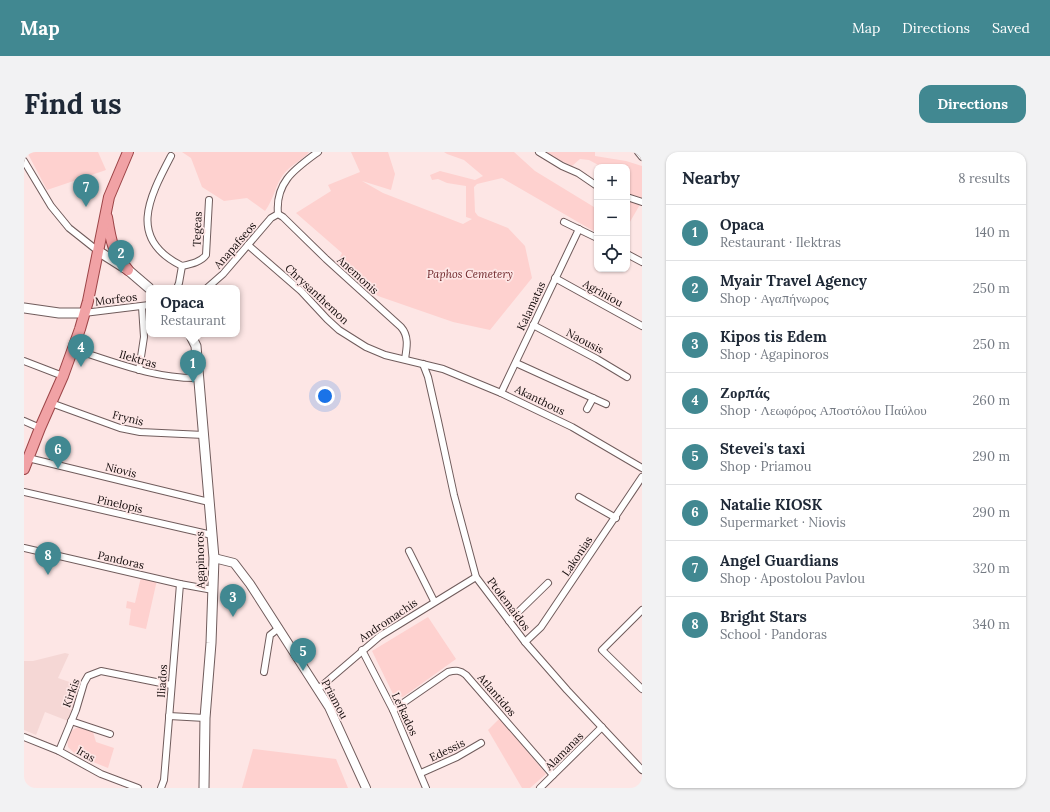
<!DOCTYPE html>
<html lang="en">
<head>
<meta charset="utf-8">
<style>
  body { margin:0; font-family:Lora,serif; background:#f2f2f3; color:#1f2937 }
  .controls { position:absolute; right:12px; top:12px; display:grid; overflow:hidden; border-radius:8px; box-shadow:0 1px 3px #0004 }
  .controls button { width:36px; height:36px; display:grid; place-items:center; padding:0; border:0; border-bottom:1px solid #e0e1e3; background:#fff; color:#1f2937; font:20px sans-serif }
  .you { position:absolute; left:301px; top:244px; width:14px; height:14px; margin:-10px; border:3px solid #fff; border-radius:50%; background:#1a73e8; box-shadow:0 0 0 6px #1a73e833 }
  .badge { display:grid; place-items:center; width:26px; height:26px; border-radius:50%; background:#418891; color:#fff; font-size:13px; font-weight:700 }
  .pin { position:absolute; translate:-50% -33px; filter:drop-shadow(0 1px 2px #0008) }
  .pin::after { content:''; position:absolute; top:21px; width:14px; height:12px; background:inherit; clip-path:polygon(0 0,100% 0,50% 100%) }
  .popup { position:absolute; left:122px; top:133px; width:94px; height:52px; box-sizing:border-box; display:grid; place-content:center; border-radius:8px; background:#fff; filter:drop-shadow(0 1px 3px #0005); font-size:13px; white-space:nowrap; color:#747a83 }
  .popup b { font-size:15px; color:#1f2937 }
  .popup::after { content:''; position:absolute; left:50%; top:100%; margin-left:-8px; border:8px solid transparent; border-top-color:#fff }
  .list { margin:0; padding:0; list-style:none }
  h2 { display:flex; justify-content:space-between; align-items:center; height:52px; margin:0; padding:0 16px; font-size:17px }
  h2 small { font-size:13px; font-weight:400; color:#747a83 }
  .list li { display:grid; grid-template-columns:26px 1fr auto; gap:12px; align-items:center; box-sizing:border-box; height:56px; padding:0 16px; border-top:1px solid #e0e1e3 }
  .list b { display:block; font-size:15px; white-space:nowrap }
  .list p { margin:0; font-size:13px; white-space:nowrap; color:#747a83 }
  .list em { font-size:13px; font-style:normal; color:#747a83 }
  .icon { flex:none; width:22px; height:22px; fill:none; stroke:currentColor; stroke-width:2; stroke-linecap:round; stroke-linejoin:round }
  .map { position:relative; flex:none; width:618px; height:636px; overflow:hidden; border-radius:12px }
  header { display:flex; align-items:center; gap:24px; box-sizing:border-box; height:56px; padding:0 20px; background:#418891; color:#fff }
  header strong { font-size:19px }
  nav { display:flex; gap:22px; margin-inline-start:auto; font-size:14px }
  .intro { display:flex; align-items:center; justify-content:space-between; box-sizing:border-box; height:96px; padding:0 24px }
  h1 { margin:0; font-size:28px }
  .button { padding:10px 18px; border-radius:12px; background:#418891; color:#fff; font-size:14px; font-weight:700 }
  main { display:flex; gap:24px; padding:0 24px }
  aside { flex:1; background:#fff; border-radius:12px; box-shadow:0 1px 3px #0004 }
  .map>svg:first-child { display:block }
  .built { fill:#f5d7d5 }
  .green { fill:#fed1cf }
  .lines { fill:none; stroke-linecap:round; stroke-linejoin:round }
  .minor-casing { stroke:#705c5c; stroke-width:8 }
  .tertiary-casing { stroke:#705c5c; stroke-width:10 }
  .secondary-casing { stroke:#705c5c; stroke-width:11 }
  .primary-casing { stroke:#9d4548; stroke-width:12 }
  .minor { stroke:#fff; stroke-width:6 }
  .tertiary { stroke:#fff; stroke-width:8 }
  .secondary { stroke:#fff; stroke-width:9 }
  .primary { stroke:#f1a2a5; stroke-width:10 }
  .labels { text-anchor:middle; stroke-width:3.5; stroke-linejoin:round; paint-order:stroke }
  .street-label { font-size:11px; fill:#130b0b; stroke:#fde6e5 }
  .park-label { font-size:11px; font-style:italic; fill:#6d2529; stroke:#fde6e5 }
</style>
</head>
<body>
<header>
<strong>Map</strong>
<nav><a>Map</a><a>Directions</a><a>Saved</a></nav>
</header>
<div class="intro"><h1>Find us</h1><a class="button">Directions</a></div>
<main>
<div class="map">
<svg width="618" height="636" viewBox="0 0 618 636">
  <rect width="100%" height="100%" fill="#fde6e5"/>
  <polygon class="built" points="41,501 45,502 34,526 57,534 44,569 21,560 12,583 0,578 0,509 9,509"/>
  <g class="green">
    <polygon points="3,0 74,0 82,18 23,38"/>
    <path d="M158,0H285C279,8 266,13 259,23C251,34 250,47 241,59L223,46L200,49L178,35L167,6Z"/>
    <polygon points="327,0 364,0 371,22 367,38 338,29 359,41 439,72 448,67 442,65 442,34 423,31 414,27 408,28 406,23 416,19 451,28 459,24 440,8 423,2 420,0 490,0 511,19 570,55 573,53 573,81 478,26 453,32 450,35 451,60 454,64 484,76 501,94 508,126 466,178 429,170 354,144 313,111 318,101 272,61 307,39 304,33 336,20"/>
    <polygon points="524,0 571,0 571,4 602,9 618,14 618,49 603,75 603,15 578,15 565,8 556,7 548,14 523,2"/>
    <polygon points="117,425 133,428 122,477 105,473 107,457 102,456 103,449 111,451"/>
    <polygon points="404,465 432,507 379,545 369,542 348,499"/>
    <polygon points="476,566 522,622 506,636 498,636 464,578"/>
    <path d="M55,575L69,580L72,590L90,596L84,616L52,603L44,595C42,585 45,578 55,575Z"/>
    <polygon points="229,597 312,607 324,636 218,636"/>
  </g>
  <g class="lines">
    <g class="minor-casing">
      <g id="minor">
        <polyline points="515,0 538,14 554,21 573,34"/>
        <polyline points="614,0 618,5"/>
        <path d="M147,4C125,46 103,87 158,114"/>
        <polyline points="0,9 27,54 45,76 74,99"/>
        <polyline points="603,45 618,50"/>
        <path d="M254,62L259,65L302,107L377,175C385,184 383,195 381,207"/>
        <path d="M254,62C251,30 271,17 294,0"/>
        <polyline points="540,70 573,86"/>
        <polyline points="224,93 277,139 303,167 315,178 342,195 361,203 419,217 477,241 548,275 618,316"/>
        <polyline points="603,102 618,110"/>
        <path d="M158,114C167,112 177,110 182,103L185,48"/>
        <polyline points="531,126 618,174"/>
        <polyline points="153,136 155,131 158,114"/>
        <polyline points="183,136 199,122 247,66 254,62"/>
        <polyline points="60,161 125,153"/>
        <polyline points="509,173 573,207 603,225"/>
        <path d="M49,197C90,210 131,227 175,226"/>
        <polyline points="0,209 39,224"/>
        <polyline points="492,211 582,252"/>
        <polyline points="399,212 404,225 414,269 430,343 452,425 501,490 543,538 618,618"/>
        <polyline points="115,218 120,185 118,155"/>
        <polyline points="477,241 555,77"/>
        <polyline points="27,251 96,276 116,280 180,283"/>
        <polyline points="563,257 569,246"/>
        <polyline points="0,269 16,276"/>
        <polyline points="4,306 185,350"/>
        <polyline points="0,340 188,383"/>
        <polyline points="555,345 592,366"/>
        <polyline points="0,396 156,432 189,438"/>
        <polyline points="385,399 410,449"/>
        <polyline points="618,458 578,498 618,537"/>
        <polyline points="485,469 524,431"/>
        <polyline points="501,490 517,475 618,325"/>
        <polyline points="338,498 369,558 402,636"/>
        <polyline points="240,520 246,483 255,476"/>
        <polyline points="294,537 356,484 452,425"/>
        <path d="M369,558L424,520C432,518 436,518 442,523L529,623"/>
        <polyline points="145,564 181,566"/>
        <polyline points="47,569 86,582"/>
        <polyline points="0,585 35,599 77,622 114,636"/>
        <polyline points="35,599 52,558 60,531 64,524 77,519 147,533"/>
        <polyline points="397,621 433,605 457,591"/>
        <polyline points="137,636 140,628 156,432"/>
        <polyline points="516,636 578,575"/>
      </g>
    </g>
    <g class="tertiary-casing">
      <polyline id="tertiary" points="190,406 210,411 226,432 305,555 342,636"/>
    </g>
    <g class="secondary-casing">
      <g id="secondary">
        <polyline points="74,99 104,118 125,136"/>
        <polyline points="0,156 35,161 60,161"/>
        <polyline points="166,182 172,194 190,406 187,491 181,566 180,636"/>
      </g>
    </g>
    <g class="primary-casing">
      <g id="primary">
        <path d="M83,65C87,90 88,98 104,118"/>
        <polyline points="0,317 16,276 39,224 56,177 64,149 85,45 104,0"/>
      </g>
    </g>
    <use href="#minor" class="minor"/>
    <use href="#tertiary" class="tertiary"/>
    <use href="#secondary" class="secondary"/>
    <use href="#primary" class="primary"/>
  </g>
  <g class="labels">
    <g class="street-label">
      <text transform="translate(173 77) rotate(-88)" y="4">Tegeas</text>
      <text transform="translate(211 93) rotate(-49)" y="4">Anapafseos</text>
      <text transform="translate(334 123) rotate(42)" y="4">Anemonis</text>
      <text transform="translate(579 141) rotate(29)" y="4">Agriniou</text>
      <text transform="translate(293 142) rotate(43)" y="4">Chrysanthemon</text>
      <text transform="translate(92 147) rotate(-7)" y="4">Morfeos</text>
      <text transform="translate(507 154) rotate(-65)" y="4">Kalamatas</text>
      <text transform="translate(561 189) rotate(28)" y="4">Naousis</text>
      <text transform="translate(114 207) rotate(16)" y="4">Ilektras</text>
      <text transform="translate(516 248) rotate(26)" y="4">Akanthous</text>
      <text transform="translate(104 266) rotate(14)" y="4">Frynis</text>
      <text transform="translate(97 318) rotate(14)" y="4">Niovis</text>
      <text transform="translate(96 352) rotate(13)" y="4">Pinelopis</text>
      <text transform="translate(553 404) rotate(-56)" y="4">Lakonias</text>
      <text transform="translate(97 408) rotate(13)" y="4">Pandoras</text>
      <text transform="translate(176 408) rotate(-91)" y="4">Agapinoros</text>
      <text transform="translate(485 452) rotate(53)" y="4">Ptolemaidos</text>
      <text transform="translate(364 468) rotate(-34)" y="4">Andromachis</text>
      <text transform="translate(138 529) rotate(-86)" y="4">Iliados</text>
      <text transform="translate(47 541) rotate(-70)" y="4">Kirkis</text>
      <text transform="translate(473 543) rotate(49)" y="4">Atlantidos</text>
      <text transform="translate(311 547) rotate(62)" y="4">Priamou</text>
      <text transform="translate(381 562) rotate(65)" y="4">Lefkados</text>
      <text transform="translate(423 598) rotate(-26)" y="4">Edessis</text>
      <text transform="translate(540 599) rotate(-45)" y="4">Alamanas</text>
      <text transform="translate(62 602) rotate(29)" y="4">Iras</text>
    </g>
    <g class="park-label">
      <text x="446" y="126">Paphos Cemetery</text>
    </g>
  </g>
</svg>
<div class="controls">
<button>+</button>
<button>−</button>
<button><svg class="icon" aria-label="locate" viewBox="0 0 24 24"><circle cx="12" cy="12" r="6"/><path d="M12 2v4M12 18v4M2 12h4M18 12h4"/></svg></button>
</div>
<div class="you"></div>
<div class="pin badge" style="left:169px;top:231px">1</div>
<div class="popup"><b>Opaca</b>Restaurant</div>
<div class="pin badge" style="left:97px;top:121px">2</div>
<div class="pin badge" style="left:209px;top:465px">3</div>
<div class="pin badge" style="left:57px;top:215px">4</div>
<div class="pin badge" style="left:279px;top:519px">5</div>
<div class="pin badge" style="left:34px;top:317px">6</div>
<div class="pin badge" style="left:62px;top:55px">7</div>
<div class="pin badge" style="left:24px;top:423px">8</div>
</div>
<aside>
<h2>Nearby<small>8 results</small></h2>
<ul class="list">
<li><span class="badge">1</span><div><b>Opaca</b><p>Restaurant · Ilektras</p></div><em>140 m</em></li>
<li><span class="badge">2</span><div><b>Myair Travel Agency</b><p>Shop · Αγαπήνωρος</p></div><em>250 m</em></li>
<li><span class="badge">3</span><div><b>Kipos tis Edem</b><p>Shop · Agapinoros</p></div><em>250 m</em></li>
<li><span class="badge">4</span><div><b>Ζορπάς</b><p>Shop · Λεωφόρος Αποστόλου Παύλου</p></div><em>260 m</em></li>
<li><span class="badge">5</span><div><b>Stevei's taxi</b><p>Shop · Priamou</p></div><em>290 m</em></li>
<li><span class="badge">6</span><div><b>Natalie KIOSK</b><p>Supermarket · Niovis</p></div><em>290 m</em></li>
<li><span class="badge">7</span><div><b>Angel Guardians</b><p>Shop · Apostolou Pavlou</p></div><em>320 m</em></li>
<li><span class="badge">8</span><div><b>Bright Stars</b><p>School · Pandoras</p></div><em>340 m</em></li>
</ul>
</aside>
</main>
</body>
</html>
